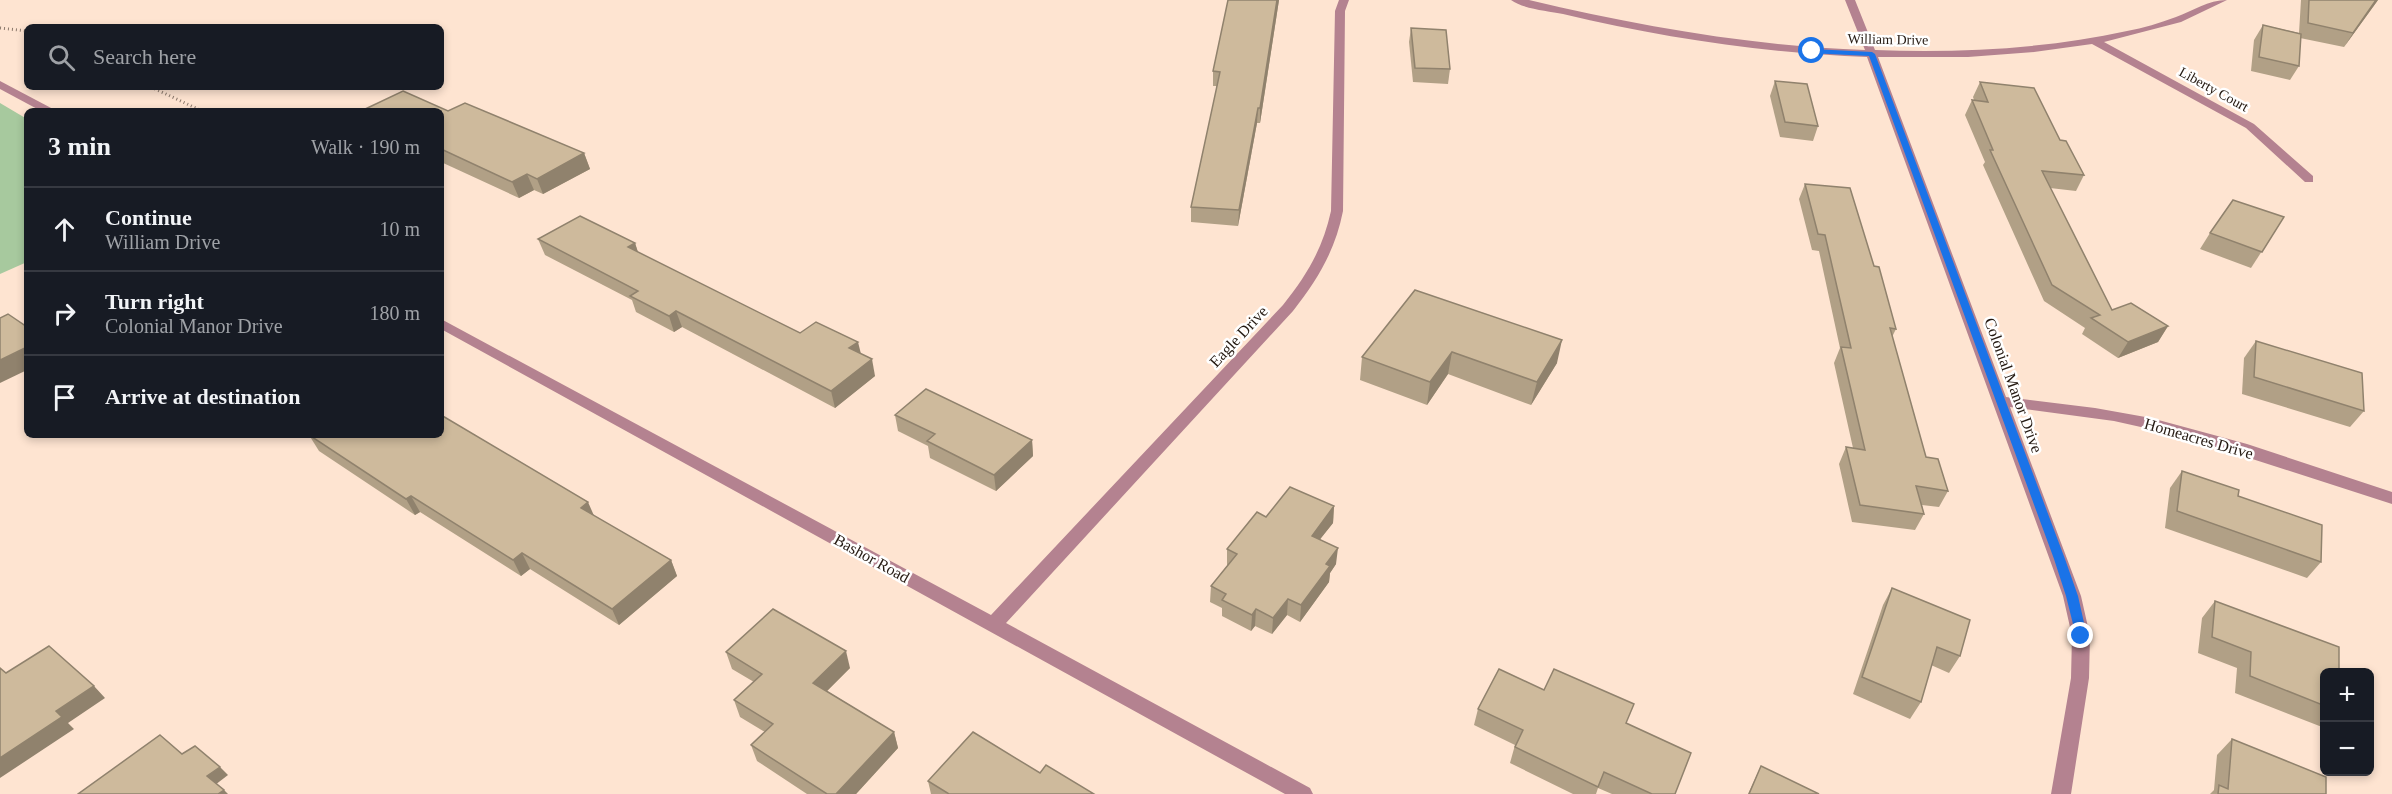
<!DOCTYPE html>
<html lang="en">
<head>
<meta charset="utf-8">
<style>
  body { margin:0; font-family:"Times New Roman",serif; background:#242831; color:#f1f3f6 }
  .controls { position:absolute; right:18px; bottom:18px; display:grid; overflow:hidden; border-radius:9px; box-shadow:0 3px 9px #0003 }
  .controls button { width:54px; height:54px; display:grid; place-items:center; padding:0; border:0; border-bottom:2px solid #363941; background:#171b24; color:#f1f3f6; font:30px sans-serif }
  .stop { position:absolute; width:18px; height:18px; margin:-14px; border:4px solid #1a73e8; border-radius:50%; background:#fff }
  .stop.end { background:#1a73e8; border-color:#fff; box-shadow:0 2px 6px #0008 }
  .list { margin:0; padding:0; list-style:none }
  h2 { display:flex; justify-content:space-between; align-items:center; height:78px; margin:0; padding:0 24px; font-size:26px }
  h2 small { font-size:20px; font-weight:400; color:#9ea1a6 }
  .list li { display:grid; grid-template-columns:39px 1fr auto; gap:18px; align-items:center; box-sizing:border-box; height:84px; padding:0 24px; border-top:2px solid #363941 }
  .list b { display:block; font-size:22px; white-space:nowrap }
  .list p { margin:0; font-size:20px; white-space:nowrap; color:#9ea1a6 }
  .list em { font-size:20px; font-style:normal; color:#9ea1a6 }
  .icon { flex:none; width:33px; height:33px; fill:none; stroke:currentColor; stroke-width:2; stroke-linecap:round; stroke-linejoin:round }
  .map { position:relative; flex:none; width:2392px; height:794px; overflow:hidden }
  .search { position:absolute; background:#171b24; box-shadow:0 3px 9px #0003; left:24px; top:24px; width:420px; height:66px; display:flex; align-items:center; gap:15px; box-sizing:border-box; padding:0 21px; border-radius:9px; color:#9ea1a6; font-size:22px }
  .panel { position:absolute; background:#171b24; box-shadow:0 3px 9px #0003; left:24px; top:108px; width:420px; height:330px; border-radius:9px }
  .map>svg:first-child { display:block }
  .green { fill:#a7c99e }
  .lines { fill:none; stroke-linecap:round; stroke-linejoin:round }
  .path { stroke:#8b796c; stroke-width:3; stroke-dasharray:1 3; stroke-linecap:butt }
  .minor { fill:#b48290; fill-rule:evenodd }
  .wall { fill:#b1a086 }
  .shaded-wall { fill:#90826d }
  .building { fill:#ceba9c; stroke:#90826d; stroke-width:1.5 }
  .route { fill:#1a73e8 }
  .labels { text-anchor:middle; stroke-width:5; stroke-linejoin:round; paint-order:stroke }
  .far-street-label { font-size:14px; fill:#251a12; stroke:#fff }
  .street-label { font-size:16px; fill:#251a12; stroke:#fff }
</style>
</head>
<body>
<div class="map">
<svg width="2392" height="794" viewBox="0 0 2392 794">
  <rect width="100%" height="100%" fill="#fee4d1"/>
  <polygon class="green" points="0,103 27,119 27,262 0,274"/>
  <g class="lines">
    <g class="path">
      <polyline points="0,28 27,31"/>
      <polyline points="151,87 202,111"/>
    </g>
    <g class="minor">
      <path d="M1339,0H1349L1345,11L1343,211C1335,251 1318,279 1293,311L1006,623L1310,788L1313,794H1285L441,329V319L991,615L1283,305C1307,275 1323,248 1331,211L1335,11Z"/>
      <path d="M1511,0H1529C1639,26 1751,46 1865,50L1845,0H1855L1875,50C1959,53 2045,49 2127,31C2143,28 2160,23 2176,17C2193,11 2208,0 2227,0L2181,22L2104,42L2254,124L2313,176V182H2305L2246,128L2092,44L2034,52L1968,57H1878L2006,397L2095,408L2151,418L2247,444L2392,492V504L2181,436L2114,421L2010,407L2081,596L2090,636L2089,678L2071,794H2051L2071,678L2072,636L2063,596L1867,57C1765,53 1663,38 1563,14C1548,11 1523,9 1511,0Z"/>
      <polygon points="0,81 53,109 55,111 41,111 0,89"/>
    </g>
  </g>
  <g class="wall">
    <polygon points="1228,0 1279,0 1260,123 1257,123 1238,226 1191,222 1191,207 1217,86 1213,86 1213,71"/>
    <polygon points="2301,0 2378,0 2344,47 2300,38 2299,66 2290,80 2251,71 2254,40 2263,25 2299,33"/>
    <polygon points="1411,28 1450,69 1448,84 1413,82 1409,42"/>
    <polygon points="1775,81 1818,126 1813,141 1780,137 1770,96"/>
    <polygon points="1980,82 2060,140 2084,175 2076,191 2050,188 2112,310 2168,326 2158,342 2118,358 2082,334 2085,328 2044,301 1983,165 1985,162 1965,115 1972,100 1974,100 1973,97"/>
    <polygon points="441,111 448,111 584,153 590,169 543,194 534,190 519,198 441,162"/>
    <polygon points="1805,184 1874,266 1896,329 1892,337 1926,457 1948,491 1939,507 1922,505 1924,514 1915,530 1852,522 1839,464 1846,447 1853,448 1834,363 1840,348 1819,251 1812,250 1799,199"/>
    <polygon points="2284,217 2251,268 2200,249 2210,233"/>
    <polygon points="538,239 635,243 638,252 800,333 861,354 875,376 835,408 682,327 674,332 636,312 632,300 545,255"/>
    <polygon points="1415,290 1557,363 1531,405 1448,374 1427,405 1360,380 1362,357"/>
    <polygon points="2256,341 2364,411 2350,427 2242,394 2244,358"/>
    <polygon points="895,415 1032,440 1033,456 996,491 930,458 928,446 898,431"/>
    <polygon points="309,435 594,516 671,560 677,576 619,625 530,569 521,576 420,512 415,515 319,451"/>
    <polygon points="2182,471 2238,496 2321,562 2307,578 2165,528 2170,488"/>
    <polygon points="1334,506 1333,523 1320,539 1336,564 1330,573 1329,582 1300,622 1287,615 1272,634 1255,626 1251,631 1222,616 1222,608 1210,602 1211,586 1227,566 1227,549 1266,517"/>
    <polygon points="1892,588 1960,656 1949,673 1931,665 1921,702 1910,719 1853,694 1883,605"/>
    <polygon points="2215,601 2325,672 2325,725 2322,727 2235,693 2237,668 2198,653 2202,618"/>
    <polygon points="726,652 850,668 827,691 894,732 898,748 856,794 807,794 757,761 751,745 765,732 740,717 734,700 754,682 732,669"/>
    <polygon points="1544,690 1627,724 1675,794 1612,794 1598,788 1596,794 1573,794 1510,763 1515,745 1474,725 1478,709"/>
    <polygon points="2232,739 2326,794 2210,794 2214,790 2217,755"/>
    <polygon points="1761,766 1819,794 1748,794"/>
    <polygon points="1040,773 1094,794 931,794 928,781"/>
  </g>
  <g class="shaded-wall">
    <polygon points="1277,0 1279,0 1260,123 1260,108"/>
    <polygon points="2376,0 2378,0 2344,47 2353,33"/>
    <polygon points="1258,108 1257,123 1238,226 1239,210"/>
    <polygon points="584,153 590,169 543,194 537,179"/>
    <polygon points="527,174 534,190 519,198 512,182"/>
    <polygon points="635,243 640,259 628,247"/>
    <polygon points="676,311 682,327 674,332 669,316"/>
    <polygon points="2168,326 2158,342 2118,358 2128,342"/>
    <polygon points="1562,340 1557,363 1531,405 1537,382"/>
    <polygon points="858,342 862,358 849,348"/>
    <polygon points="27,347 27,370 0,383 0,360"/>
    <polygon points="1452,352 1448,374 1427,405 1430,382"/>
    <polygon points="872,359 875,376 835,408 831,391"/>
    <polygon points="1032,440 1033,456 996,491 994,475"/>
    <polygon points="411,496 420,512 415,515 406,499"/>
    <polygon points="588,502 595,518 581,508"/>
    <polygon points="1334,506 1333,523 1310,552 1312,536"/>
    <polygon points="1338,548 1336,564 1330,573 1329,582 1300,622 1301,605 1326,564"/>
    <polygon points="522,553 530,569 521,576 513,560"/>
    <polygon points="671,560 677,576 619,625 612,609"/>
    <polygon points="1288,599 1287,615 1272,634 1273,618"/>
    <polygon points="1256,609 1255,626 1251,631 1252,615"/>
    <polygon points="846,651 850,668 818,700 813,683"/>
    <polygon points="94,686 105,698 68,723 74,729 0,778 0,758 56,711"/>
    <polygon points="894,732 898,748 856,794 836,794"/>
    <polygon points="220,767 228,775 215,785 207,776"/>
    <polygon points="224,790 228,794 218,794"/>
  </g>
  <g class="building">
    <polygon points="1228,0 1277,0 1260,108 1258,108 1239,210 1191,207 1220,72 1213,71"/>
    <polygon points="2309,0 2376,0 2353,33 2308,23"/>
    <polygon points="2263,25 2301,34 2299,66 2259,57"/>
    <polygon points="1411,28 1446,30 1450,69 1415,68"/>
    <polygon points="1775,81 1807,84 1818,126 1785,122"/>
    <polygon points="1980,82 2034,88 2060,140 2066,141 2084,175 2042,171 2112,310 2131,303 2168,326 2128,342 2091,318 2100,315 2052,285 1990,150 1993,150 1972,100 1988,102"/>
    <polygon points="403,91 448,111 465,103 584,153 537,179 527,174 512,182 441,149 441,111 361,111"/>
    <polygon points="1805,184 1850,188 1874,266 1879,267 1896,329 1890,328 1926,457 1938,459 1948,491 1916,486 1924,514 1860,505 1846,447 1865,450 1841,347 1851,348 1825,235 1818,234"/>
    <polygon points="2233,200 2284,217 2262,252 2210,233"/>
    <polygon points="580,216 635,243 628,247 800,333 816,322 858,342 849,348 872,359 831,391 676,311 669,316 630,296 638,291 538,239"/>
    <polygon points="1415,290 1562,340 1537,382 1452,352 1430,382 1362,357"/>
    <polygon points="8,314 27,327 27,347 0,360 0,318"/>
    <polygon points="2256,341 2362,373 2364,411 2254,377"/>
    <polygon points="926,389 1032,440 994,475 927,441 935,434 895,415"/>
    <polygon points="441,415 588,502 581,508 671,560 612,609 522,553 513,560 411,496 406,499 309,435 441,435"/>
    <polygon points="2182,471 2239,490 2238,496 2322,525 2321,562 2177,511"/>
    <polygon points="1290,487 1334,506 1312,536 1338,548 1326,564 1330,566 1301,605 1288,599 1273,618 1256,609 1252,615 1222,600 1226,594 1211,586 1237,554 1227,549 1257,512 1266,517"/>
    <polygon points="1892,588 1970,620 1960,656 1937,647 1921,702 1862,677"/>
    <polygon points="2215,601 2339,647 2339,672 2325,672 2325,706 2250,676 2251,652 2212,637"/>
    <polygon points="773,609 846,651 813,683 894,732 836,794 827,794 751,745 773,724 734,700 762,674 726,652"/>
    <polygon points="49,646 94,686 56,711 62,717 0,758 0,668 6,673"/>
    <polygon points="1499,669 1544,690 1554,669 1634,704 1626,723 1691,753 1675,794 1652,794 1604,772 1598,787 1515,747 1523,730 1478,709"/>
    <polygon points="973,732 1040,773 1046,765 1094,794 949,794 928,781"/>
    <polygon points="160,735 182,754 195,746 220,767 207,776 224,790 218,794 78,794"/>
    <polygon points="2232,739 2326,777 2326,794 2218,794 2219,785 2228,789"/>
    <polygon points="1761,766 1819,794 1749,794"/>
  </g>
  <polygon class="route" points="1812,49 1872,52 1875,54 2065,559 2078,596 2087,636 2086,640 2081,641 2076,636 2066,596 2054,559 1869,56 1809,53"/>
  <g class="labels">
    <g class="far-street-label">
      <text transform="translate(1888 39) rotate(1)" y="5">William Drive</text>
      <text transform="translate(2214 89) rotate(29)" y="5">Liberty Court</text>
    </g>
    <g class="street-label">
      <text transform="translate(1238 336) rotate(-47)" y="6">Eagle Drive</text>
      <text transform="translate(2014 385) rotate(70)" y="6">Colonial Manor Drive</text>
      <text transform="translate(2199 438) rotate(16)" y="6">Homeacres Drive</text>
      <text transform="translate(872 558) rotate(29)" y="6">Bashor Road</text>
    </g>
  </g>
</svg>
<div class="controls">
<button>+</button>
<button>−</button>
</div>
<div class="stop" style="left:1812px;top:51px"></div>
<div class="stop end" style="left:2081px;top:636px"></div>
<div class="search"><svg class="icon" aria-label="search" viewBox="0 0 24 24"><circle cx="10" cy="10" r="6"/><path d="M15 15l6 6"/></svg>Search here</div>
<section class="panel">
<h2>3 min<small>Walk · 190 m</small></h2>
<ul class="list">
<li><svg class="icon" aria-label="ahead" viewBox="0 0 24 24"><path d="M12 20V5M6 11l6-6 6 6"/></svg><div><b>Continue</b><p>William Drive</p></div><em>10 m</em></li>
<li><svg class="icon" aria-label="right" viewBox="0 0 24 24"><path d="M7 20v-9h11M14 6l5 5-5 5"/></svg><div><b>Turn right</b><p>Colonial Manor Drive</p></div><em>180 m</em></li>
<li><svg class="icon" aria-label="arrive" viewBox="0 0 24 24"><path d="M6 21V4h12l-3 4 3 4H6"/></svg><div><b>Arrive at destination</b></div></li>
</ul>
</section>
</div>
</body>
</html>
